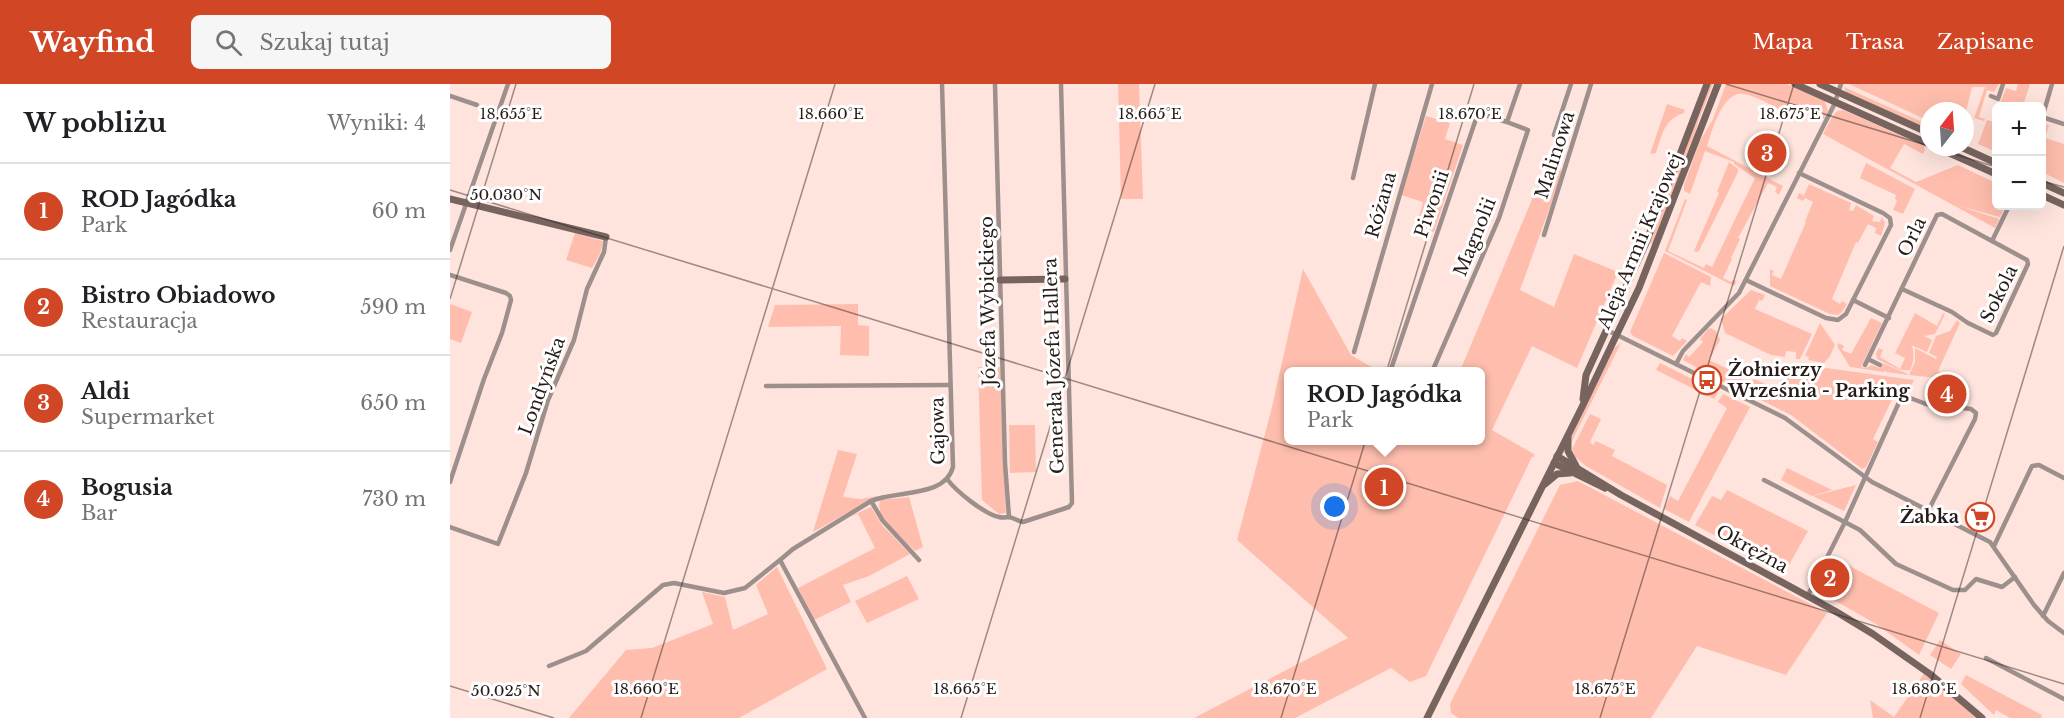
<!DOCTYPE html>
<html lang="pl">
<head>
<meta charset="utf-8">
<style>
  body { margin:0; font-family:"Libre Baskerville",serif; background:#f6f6f6; color:#202124 }
  .controls { position:absolute; right:18px; top:18px; display:grid; overflow:hidden; border-radius:9px; box-shadow:0 6px 24px #0002 }
  .controls button { width:54px; height:54px; display:grid; place-items:center; padding:0; border:0; border-bottom:2px solid #e0e0e0; background:#fff; color:#202124; font:30px sans-serif }
  .compass { position:absolute; left:1470px; top:18px; width:54px; height:54px; border-radius:50%; background:#fff; box-shadow:0 6px 24px #0002; rotate:17deg }
  .you { position:absolute; left:885px; top:423px; width:21px; height:21px; margin:-15px; border:4px solid #fff; border-radius:50%; background:#1a73e8; box-shadow:0 0 0 9px #1a73e833 }
  .badge { display:grid; place-items:center; width:39px; height:39px; border-radius:50%; background:#d14725; color:#fff; font-size:20px; font-weight:700 }
  .pin { position:absolute; translate:-50% -50%; border:3px solid #fff; box-shadow:0 2px 6px #0006 }
  .popup { position:absolute; left:834px; top:283px; width:201px; height:78px; box-sizing:border-box; display:grid; place-content:center; border-radius:9px; background:#fff; filter:drop-shadow(0 2px 4px #0005); font-size:20px; white-space:nowrap; color:#757577 }
  .popup b { font-size:22px; color:#202124 }
  .popup::after { content:''; position:absolute; left:50%; top:100%; margin-left:-12px; border:12px solid transparent; border-top-color:#fff }
  .list { margin:0; padding:0; list-style:none }
  h2 { display:flex; justify-content:space-between; align-items:center; height:78px; margin:0; padding:0 24px; font-size:26px }
  h2 small { font-size:20px; font-weight:400; color:#757577 }
  .list li { display:grid; grid-template-columns:39px 1fr auto; gap:18px; align-items:center; box-sizing:border-box; height:96px; padding:0 24px; border-top:2px solid #e0e0e0 }
  .list b { display:block; font-size:22px; white-space:nowrap }
  .list p { margin:0; font-size:20px; white-space:nowrap; color:#757577 }
  .list em { font-size:20px; font-style:normal; color:#757577 }
  .icon { flex:none; width:33px; height:33px; fill:none; stroke:currentColor; stroke-width:2; stroke-linecap:round; stroke-linejoin:round }
  .map { position:relative; flex:none; width:1614px; height:634px; overflow:hidden }
  header { display:flex; align-items:center; gap:36px; box-sizing:border-box; height:84px; padding:0 30px; background:#d14725; color:#fff }
  header strong { font-size:28px }
  nav { display:flex; gap:33px; margin-inline-start:auto; font-size:21px }
  .search { width:420px; height:54px; background:#f6f6f6; display:flex; align-items:center; gap:15px; box-sizing:border-box; padding:0 21px; border-radius:9px; color:#757577; font-size:22px }
  main { display:flex }
  aside { flex:1; background:#fff }
  .map>svg:first-child { display:block }
  .green { fill:#ffbead }
  .lines { fill:none; stroke-linecap:round; stroke-linejoin:round }
  .street { stroke:#9d8f8c; stroke-width:4.5 }
  .secondary { stroke:#77645f; stroke-width:7 }
  .ticks { fill:none; stroke:#261b18; stroke-width:1.5; stroke-opacity:0.45 }
  .labels { text-anchor:middle; stroke-width:6; stroke-linejoin:round; paint-order:stroke }
  .street-label { font-size:18px; fill:#261b18; stroke:#fff }
  .poi-label { font-size:18px; font-weight:bold; fill:#261b18; stroke:#fff; text-anchor:start }
  .ticks-label { font-size:15px; text-anchor:middle; fill:#261b18; stroke:#fff; stroke-width:6; stroke-linejoin:round; paint-order:stroke }
</style>
</head>
<body>
<header>
<strong>Wayfind</strong>
<div class="search"><svg class="icon" aria-label="search" viewBox="0 0 24 24"><circle cx="10" cy="10" r="6"/><path d="M15 15l6 6"/></svg>Szukaj tutaj</div>
<nav><a>Mapa</a><a>Trasa</a><a>Zapisane</a></nav>
</header>
<main>
<aside>
<h2>W pobliżu<small>Wyniki: 4</small></h2>
<ul class="list">
<li><span class="badge">1</span><div><b>ROD Jagódka</b><p>Park</p></div><em>60 m</em></li>
<li><span class="badge">2</span><div><b>Bistro Obiadowo</b><p>Restauracja</p></div><em>590 m</em></li>
<li><span class="badge">3</span><div><b>Aldi</b><p>Supermarket</p></div><em>650 m</em></li>
<li><span class="badge">4</span><div><b>Bogusia</b><p>Bar</p></div><em>730 m</em></li>
</ul>
</aside>
<div class="map">
<svg width="1614" height="634" viewBox="0 0 1614 634">
  <rect width="100%" height="100%" fill="#fee4dd"/>
  <g class="green">
    <polygon points="668,0 689,0 693,115 671,115"/>
    <polygon points="1260,0 1263,0 1248,38 1243,59 1204,161 1200,159"/>
    <path d="M1276,0H1337L1375,17L1378,27L1374,35L1351,25L1345,34C1333,28 1301,7 1288,10C1270,15 1262,47 1257,62L1333,102L1329,111L1325,108L1327,103L1318,99L1288,154L1290,155L1281,174L1282,175L1273,194L1281,198L1283,196L1287,197L1284,202L1215,167L1235,115L1237,116L1218,167L1254,184L1256,180L1262,183L1305,94L1284,80V78L1255,67L1240,110L1234,107V101L1250,57L1263,35Z"/>
    <polygon points="1399,0 1549,0 1544,8 1537,6 1529,33 1535,35 1534,37 1524,34 1535,3 1522,3 1515,32 1515,27 1479,27 1479,37"/>
    <polygon points="1568,0 1580,0 1573,22 1549,22 1556,4 1566,7"/>
    <polygon points="1394,3 1479,41 1479,46 1398,9 1395,7"/>
    <path d="M1217,20L1235,26L1234,29C1214,35 1212,51 1206,69L1200,70Z"/>
    <polygon points="1393,26 1474,62 1475,66 1473,70 1454,60 1440,84 1466,98 1508,81 1546,99 1546,122 1555,122 1550,133 1509,122 1549,135 1545,144 1373,50 1382,33 1387,27"/>
    <polygon points="1546,31 1546,68 1528,60 1537,36 1544,38"/>
    <polygon points="976,32 1000,39 995,55 1013,61 984,148 966,143 973,118 951,111"/>
    <polygon points="1596,40 1599,41 1595,54 1614,60 1614,99 1592,88 1592,44"/>
    <polygon points="1279,78 1288,85 1288,88 1249,167 1247,168 1244,167 1269,109 1267,108"/>
    <polygon points="1416,79 1465,105 1453,130 1443,126 1447,117 1445,115 1446,111 1410,94"/>
    <polygon points="1096,82 1113,87 1070,206 1104,223 1124,170 1168,188 1127,284 1082,262 1042,346 1084,370 1084,373 1082,373 976,592 960,598 941,584 845,634 744,634 898,554 787,456 821,327 853,185 901,271 928,287 838,288 838,356 1030,356 1030,288 1010,287"/>
    <polygon points="1359,100 1401,119 1399,126 1403,127 1406,121 1424,132 1422,137 1430,138 1432,133 1435,139 1431,152 1425,149 1426,144 1418,140 1408,159 1406,158 1382,215 1390,220 1392,217 1397,220 1392,228 1388,231 1380,230 1320,202 1320,185 1324,187 1322,191 1331,195 1356,138 1355,137 1363,118 1355,114 1353,117 1347,114 1349,109 1356,113 1354,111"/>
    <polygon points="125,149 153,157 150,170 142,184 116,176"/>
    <polygon points="1214,169 1261,193 1260,202 1251,198 1222,252 1230,257 1232,254 1237,257 1223,272 1183,252 1180,248"/>
    <polygon points="1301,206 1315,211 1312,217 1309,216 1305,225 1362,250 1350,275 1346,275 1346,268 1336,267 1335,273 1321,271 1275,249 1271,235"/>
    <polygon points="0,220 22,228 11,259 0,255"/>
    <polygon points="408,220 408,241 419,242 419,272 390,271 391,242 318,243 325,221"/>
    <path d="M1465,229L1487,242L1493,229L1495,230L1485,250L1474,252L1482,256L1477,268L1461,261C1465,266 1464,279 1460,286C1449,288 1438,280 1427,275L1426,269L1429,264L1433,266L1430,273L1450,285L1455,274L1445,269Z"/>
    <polygon points="1421,234 1432,239 1411,283 1416,284 1422,281 1430,284 1432,281 1434,285 1432,279 1458,290 1458,291 1436,288 1435,286 1434,288 1400,283 1387,262 1389,259 1394,262 1392,266 1401,270"/>
    <polygon points="1507,236 1510,239 1488,287 1505,296 1459,291 1465,278 1465,264 1486,275 1487,273 1479,269 1486,252 1500,247"/>
    <polygon points="1370,239 1385,261 1380,272 1374,279 1358,276 1359,273 1355,272"/>
    <polygon points="1261,244 1266,247 1270,256 1259,276 1287,289 1290,287 1296,290 1287,303 1283,303 1233,276 1236,270 1239,273 1253,258 1250,255 1258,245"/>
    <polygon points="1171,259 1120,361 1122,350 1164,264"/>
    <polygon points="1210,279 1268,308 1264,315 1206,286"/>
    <polygon points="1347,280 1464,296 1459,306 1449,301 1423,355 1428,358 1416,383 1412,385 1341,331 1297,309 1302,296 1305,295 1330,307 1341,286 1344,286"/>
    <polygon points="528,283 550,283 556,429 549,430 532,416"/>
    <polygon points="1273,310 1300,323 1239,438 1214,425 1220,412 1228,417 1277,324 1268,318"/>
    <polygon points="1140,330 1151,335 1140,358 1143,361 1146,357 1165,366 1162,372 1217,401 1210,424 1136,382 1125,373 1122,365"/>
    <polygon points="559,341 585,341 586,388 560,389"/>
    <polygon points="388,366 407,370 393,413 411,415 428,412 363,448"/>
    <polygon points="1337,384 1382,406 1362,412 1331,396"/>
    <polygon points="1128,397 1377,529 1336,591 1247,562 1201,634 1008,634 1001,629 1000,620 1110,401"/>
    <polygon points="1406,401 1394,427 1363,412"/>
    <polygon points="1277,406 1358,447 1335,488 1245,441 1262,412 1271,416"/>
    <path d="M459,413L473,463L465,467C455,457 421,430 431,416Z"/>
    <polygon points="421,423 432,441 460,470 419,492 393,501 401,518 364,536 348,504 425,464 408,430 397,434"/>
    <polygon points="1394,479 1489,529 1469,571 1426,540 1377,512"/>
    <polygon points="327,483 377,585 289,634 119,634 176,566 202,564 263,540 252,508 275,513 283,546 318,530 306,501"/>
    <polygon points="457,492 469,515 417,539 405,517"/>
    <polygon points="1490,556 1511,570 1501,585 1480,571"/>
    <polygon points="1476,587 1532,634 1423,634 1420,616 1444,633"/>
    <polygon points="1516,591 1592,631 1591,634 1560,634 1546,626 1544,631 1511,600"/>
  </g>
  <g class="lines">
    <g class="street">
      <polyline points="545,0 555,379 559,433"/>
      <polyline points="0,12 27,21"/>
      <polyline points="1541,12 1548,15 1553,0"/>
      <polyline points="1592,33 1614,40"/>
      <polyline points="1592,34 1602,0"/>
      <polyline points="1104,51 1121,0"/>
      <polyline points="903,94 925,0"/>
      <polyline points="1094,151 1141,0"/>
      <polyline points="1542,157 1559,122"/>
      <polyline points="0,166 58,0"/>
      <polyline points="0,191 56,209 60,212 61,216 52,249 34,295 0,398"/>
      <polyline points="1296,196 1376,234 1388,236 1396,230 1441,141 1440,134 1433,129 1349,89"/>
      <polyline points="1403,216 1439,234"/>
      <polyline points="1157,246 1335,334 1422,398 1540,458 1584,521 1598,537 1614,549"/>
      <polyline points="904,268 982,0"/>
      <polyline points="1418,275 1430,281"/>
      <polyline points="1226,280 1233,267 1289,209 1384,21 1391,0"/>
      <polyline points="1415,281 1487,131 1492,130 1577,176 1578,180 1546,249 1543,251 1518,239 1502,228 1452,205"/>
      <polyline points="940,288 1028,29 1057,38 1070,0"/>
      <polyline points="982,288 1049,134 1078,46 1057,38"/>
      <polyline points="316,302 500,301"/>
      <path d="M497,395C506,407 534,430 549,433C552,434 556,433 559,433C564,434 568,437 573,438L619,423L622,419L611,0"/>
      <polyline points="1314,396 1410,446 1446,480 1503,506 1515,506 1526,495 1552,503 1565,493"/>
      <polyline points="421,417 433,437 469,476"/>
      <polyline points="0,443 48,460 76,389 98,316 124,256 137,205 154,168 156,153"/>
      <polyline points="1544,462 1582,382 1589,381 1614,394"/>
      <polyline points="1357,513 1395,438 1451,314 1455,312 1476,320 1521,325 1526,329 1525,335 1478,427"/>
      <polyline points="1593,532 1614,489"/>
      <polyline points="1536,574 1614,615"/>
      <polyline points="99,582 136,567 213,501 224,499 274,509 295,504 330,476"/>
      <path d="M415,634L330,476L343,465L421,417C446,406 495,414 503,383L492,0"/>
    </g>
    <g class="secondary">
      <polyline points="1345,0 1479,60"/>
      <polyline points="1370,0 1479,49"/>
      <polyline points="1486,63 1546,90"/>
      <polyline points="1511,63 1546,79"/>
      <polyline points="1592,99 1614,109"/>
      <polyline points="1592,111 1614,121"/>
      <polyline points="0,115 156,153"/>
      <polyline points="550,196 615,195"/>
      <polyline points="1133,315 1136,291 1196,159 1257,0"/>
      <polyline points="1118,353 1118,367 1126,382"/>
      <polyline points="1107,372 1171,411 1385,527 1423,550 1480,590 1532,634"/>
      <polyline points="1104,379 1155,404"/>
      <polyline points="1095,400 1107,390 1120,389"/>
      <polyline points="977,634 1132,323 1189,204 1268,0"/>
    </g>
  </g>
  <path class="ticks" d="M1276,0L1479,62M1482,63L1546,83M1592,97L1614,103M0,106L1614,600M0,215L66,0M0,602L104,634M191,634L385,0M511,634L705,0M831,634L1024,0M1150,634L1344,0M1470,634L1614,162"/>
  <defs>
    <g id="bus-ring" transform="scale(1.5)"><circle r="9.5" fill="#fff" stroke="#d14725" stroke-width="1.5"/><path d="M-5-6H5V4H4V6H2V4H-2V6H-4V4H-5ZM-3.5-4V0h7V-4ZM-3.5 1.2v1.5H-2V1.2ZM2 1.2v1.5H3.5V1.2Z" fill="#d14725"/></g>
    <g id="supermarket-ring" transform="scale(1.5)"><circle r="9.5" fill="#fff" stroke="#d14725" stroke-width="1.5"/><path d="M-6-5.5h2.5l.6 2H6L4.5 2H-2.5L-4.4-4H-6ZM-1.5 3.2a1.3 1.3 0 1 0 .1 0ZM3 3.2a1.3 1.3 0 1 0 .1 0Z" fill="#d14725"/></g>
  </defs>
  <g fill-rule="evenodd">
    <use href="#bus-ring" x="1257" y="296"/>
    <use href="#supermarket-ring" x="1530" y="433"/>
  </g>
  <g class="labels">
    <g class="street-label">
      <text transform="translate(1105 71) rotate(-72)" y="6">Malinowa</text>
      <text transform="translate(982 120) rotate(-71)" y="6">Piwonii</text>
      <text transform="translate(931 121) rotate(-74)" y="6">Różana</text>
      <text transform="translate(1025 153) rotate(-68)" y="6">Magnolii</text>
      <text transform="translate(1462 153) rotate(-64)" y="6">Orla</text>
      <text transform="translate(1190 157) rotate(-67)" y="6">Aleja Armii Krajowej</text>
      <text transform="translate(1549 210) rotate(-64)" y="6">Sokola</text>
      <text transform="translate(538 217) rotate(-91)" y="6">Józefa Wybickiego</text>
      <text transform="translate(604 282) rotate(-92)" y="6">Generała Józefa Hallera</text>
      <text transform="translate(92 302) rotate(-70)" y="6">Londyńska</text>
      <text transform="translate(488 347) rotate(-91)" y="6">Gajowa</text>
      <text transform="translate(1302 465) rotate(29)" y="6">Okrężna</text>
    </g>
    <g class="poi-label">
      <text x="1278" y="292">Żołnierzy<tspan x="1278" dy="21">Września - Parking</tspan></text>
      <text x="1509" y="439" text-anchor="end">Żabka</text>
    </g>
  </g>
  <g class="ticks-label">
    <text x="61" y="35">18.655°E</text>
    <text x="381" y="35">18.660°E</text>
    <text x="700" y="35">18.665°E</text>
    <text x="1020" y="35">18.670°E</text>
    <text x="1340" y="35">18.675°E</text>
    <text x="56" y="116">50.030°N</text>
    <text x="196" y="610">18.660°E</text>
    <text x="515" y="610">18.665°E</text>
    <text x="835" y="610">18.670°E</text>
    <text x="1155" y="610">18.675°E</text>
    <text x="1474" y="610">18.680°E</text>
    <text x="56" y="612">50.025°N</text>
  </g>
</svg>
<div class="controls">
<button>+</button>
<button>−</button>
</div>
<svg class="compass" viewBox="-18 -18 36 36"><path d="M0-13l5 13h-10z" fill="#e53935"/><path d="M0 13l5-13h-10z" fill="#757577"/></svg>
<div class="you"></div>
<div class="pin badge" style="left:934px;top:403px">1</div>
<div class="popup"><b>ROD Jagódka</b>Park</div>
<div class="pin badge" style="left:1380px;top:494px">2</div>
<div class="pin badge" style="left:1317px;top:69px">3</div>
<div class="pin badge" style="left:1497px;top:310px">4</div>
</div>
</main>
</body>
</html>
